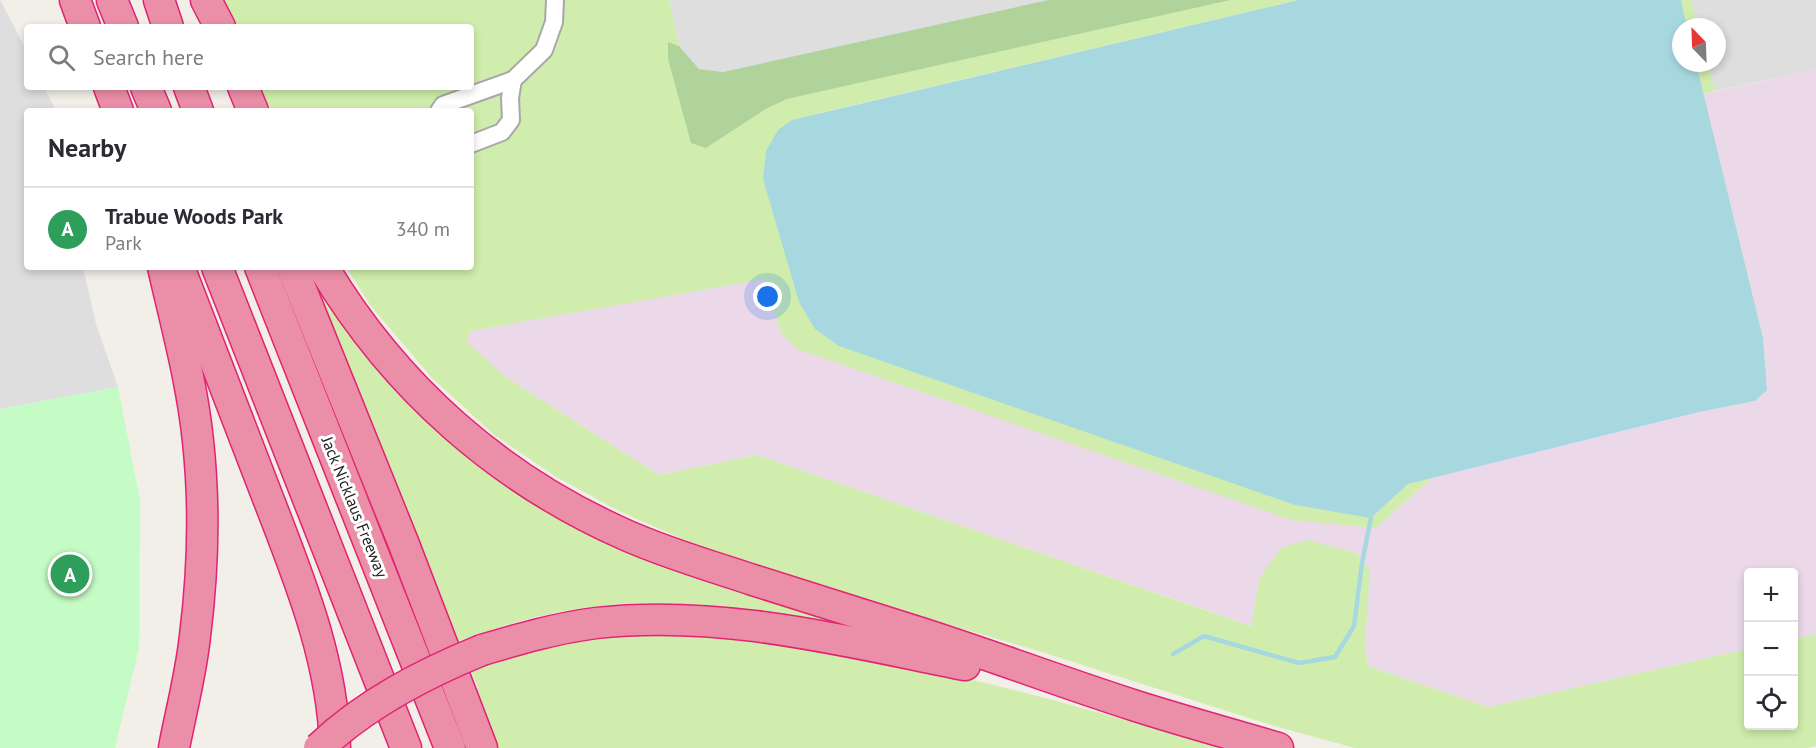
<!DOCTYPE html>
<html lang="en">
<head>
<meta charset="utf-8">
<style>
  body { margin:0; font-family:"PT Sans",sans-serif; background:#f2f2f3; color:#2b2b33 }
  .controls { position:absolute; right:18px; bottom:18px; display:grid; overflow:hidden; border-radius:6px; box-shadow:0 3px 9px #0003 }
  .controls button { width:54px; height:54px; display:grid; place-items:center; padding:0; border:0; border-bottom:2px solid #e1e1e2; background:#fff; color:#2b2b33; font:30px sans-serif }
  .compass { position:absolute; left:1672px; top:18px; width:54px; height:54px; border-radius:50%; background:#fff; box-shadow:0 3px 9px #0003; rotate:337deg }
  .you { position:absolute; left:768px; top:297px; width:21px; height:21px; margin:-15px; border:4px solid #fff; border-radius:50%; background:#1a73e8; box-shadow:0 0 0 9px #1a73e833 }
  .badge { display:grid; place-items:center; width:39px; height:39px; border-radius:50%; background:#ea580c; color:#fff; font-size:20px; font-weight:700 }
  .pin { position:absolute; translate:-50% -50%; border:3px solid #fff; box-shadow:0 2px 6px #0006 }
  .list { margin:0; padding:0; list-style:none }
  h2 { display:flex; justify-content:space-between; align-items:center; height:78px; margin:0; padding:0 24px; font-size:26px }
  h2 small { font-size:20px; font-weight:400; color:#7c7c81 }
  .list li { display:grid; grid-template-columns:39px 1fr auto; gap:18px; align-items:center; box-sizing:border-box; height:84px; padding:0 24px; border-top:2px solid #e1e1e2 }
  .list b { display:block; font-size:22px; white-space:nowrap }
  .list p { margin:0; font-size:20px; white-space:nowrap; color:#7c7c81 }
  .list em { font-size:20px; font-style:normal; color:#7c7c81 }
  .icon { flex:none; width:33px; height:33px; fill:none; stroke:currentColor; stroke-width:2; stroke-linecap:round; stroke-linejoin:round }
  .map { position:relative; flex:none; width:1816px; height:748px; overflow:hidden }
  .search { position:absolute; background:#fff; box-shadow:0 3px 9px #0003; left:24px; top:24px; width:450px; height:66px; display:flex; align-items:center; gap:15px; box-sizing:border-box; padding:0 21px; border-radius:6px; color:#7c7c81; font-size:22px }
  .panel { position:absolute; background:#fff; box-shadow:0 3px 9px #0003; left:24px; top:108px; width:450px; height:162px; border-radius:6px }
  .map>svg:first-child { display:block }
  .residential { fill:#dfdede }
  .industrial { fill:#ebd9e9 }
  .grass { fill:#d1edad }
  .forest { fill:#b0d29b }
  .park { fill:#c5fcc5 }
  .water { fill:#a7d8e0 }
  .lines { fill:none; stroke-linecap:round; stroke-linejoin:round }
  .stream { stroke:#a7d8e0; stroke-width:4.5 }
  .street-casing { stroke:#a8a8a8; stroke-width:20 }
  .highway-casing { stroke:#e22374; stroke-width:33 }
  .street { stroke:#fff; stroke-width:16 }
  .highway { stroke:#eb8ea7; stroke-width:30 }
  .highway-bridge-casing { stroke:#e22374; stroke-width:33; stroke-linecap:butt }
  .highway-bridge { stroke:#eb8ea7; stroke-width:30 }
  .labels { text-anchor:middle; stroke-width:6; stroke-linejoin:round; paint-order:stroke }
  .street-label { font-size:16px; fill:#212121; stroke:#fff }
</style>
</head>
<body>
<div class="map">
<svg width="1816" height="748" viewBox="0 0 1816 748">
  <rect width="100%" height="100%" fill="#f2eee8"/>
  <g class="residential">
    <polygon points="0,0 27,51 27,87 44,87 56,111 27,111 27,267 83,267 96,324 118,387 0,409"/>
    <polygon points="669,0 1048,0 723,72 699,69 679,46"/>
    <polygon points="1691,0 1816,0 1816,70 1715,91 1708,63 1717,63 1717,27 1698,27"/>
  </g>
  <polygon class="industrial" points="1816,70 1816,634 1794,639 1794,572 1748,572 1748,649 1488,707 1368,666 1365,643 1260,577 1252,626 757,455 659,475 504,376 465,341 469,331 765,278 781,333 1376,528 1432,478 1699,412 1755,401 1766,390 1763,338 1703,94"/>
  <g class="grass">
    <polygon points="223,0 669,0 679,46 668,42 706,148 766,109 787,99 1231,0 1298,0 820,113 1371,518 1408,484 1432,478 1376,528 1292,520 797,349 781,333 765,279 470,331 466,341 504,376 659,475 757,455 1251,626 1260,577 1281,548 1307,540 1356,553 1370,570 1365,643 1368,666 1488,707 1748,649 1748,726 1794,726 1794,639 1816,634 1816,746 1808,748 1355,748 1271,725 1045,653 848,595 696,545 619,511 558,478 493,434 431,377 370,305 346,267 471,267 471,111 271,111 261,87 471,87 471,27 235,27"/>
    <polygon points="1681,0 1691,0 1698,27 1687,27"/>
    <polygon points="1696,63 1708,63 1715,91 1703,94"/>
    <path d="M305,267H317L471,450L825,618L822,623C762,615 701,602 640,603C576,605 516,619 457,642Z"/>
    <path d="M658,633C713,638 767,642 821,650C956,671 1088,708 1218,748H494L472,691L478,688L470,669L493,659L595,637Z"/>
  </g>
  <polygon class="forest" points="1048,0 1231,0 787,99 766,109 706,148 691,143 668,59 668,42 679,46 699,69 723,72"/>
  <polygon class="park" points="118,387 140,500 139,648 115,748 0,748 0,409"/>
  <polygon class="water" points="1298,0 1681,0 1687,27 1681,27 1681,63 1696,63 1763,338 1767,390 1755,401 1699,412 1408,484 1371,518 1295,505 839,346 815,329 799,302 763,179 766,151 778,130 792,120"/>
  <g class="lines">
    <polyline class="stream" points="1173,654 1204,636 1299,663 1335,657 1354,626 1362,563 1371,518"/>
    <g class="street-casing">
      <g id="street">
        <polyline points="439,111 443,105 513,80 544,50 554,22 555,0"/>
        <polyline points="471,144 502,132 511,120 510,98 513,80"/>
      </g>
    </g>
    <g class="highway-casing">
      <g id="highway">
        <polyline points="75,0 85,27"/>
        <polyline points="112,0 123,27"/>
        <polyline points="159,0 168,27"/>
        <polyline points="206,0 220,27"/>
        <polyline points="109,87 118,111"/>
        <polyline points="146,87 156,111"/>
        <polyline points="189,87 198,111"/>
        <polyline points="243,87 253,111"/>
        <path d="M163,267C176,324 192,382 198,441C205,505 203,572 195,636C191,674 181,711 174,748"/>
        <path d="M179,267C208,342 237,418 266,493C298,576 333,659 335,748"/>
        <polyline points="217,267 406,748"/>
        <polyline points="260,267 450,748"/>
        <polyline points="292,267 403,542 482,748"/>
        <path d="M323,267C395,388 500,480 628,536C669,554 711,566 753,580C809,598 865,615 921,633C993,656 1064,683 1136,706C1183,721 1231,734 1278,748"/>
        <path d="M482,650C519,639 557,628 596,623C720,609 844,641 965,665"/>
      </g>
    </g>
    <use href="#street" class="street"/>
    <use href="#highway" class="highway"/>
    <g class="highway-bridge-casing">
      <path id="highway-bridge" d="M319,748C365,704 423,674 482,650"/>
    </g>
    <use href="#highway-bridge" class="highway-bridge"/>
  </g>
  <g class="labels">
    <g class="street-label">
      <text transform="translate(355 507) rotate(68)" y="6">Jack Nicklaus Freeway</text>
    </g>
  </g>
</svg>
<div class="controls">
<button>+</button>
<button>−</button>
<button><svg class="icon" aria-label="locate" viewBox="0 0 24 24"><circle cx="12" cy="12" r="6"/><path d="M12 2v4M12 18v4M2 12h4M18 12h4"/></svg></button>
</div>
<svg class="compass" viewBox="-18 -18 36 36"><path d="M0-13l5 13h-10z" fill="#e53935"/><path d="M0 13l5-13h-10z" fill="#7c7c81"/></svg>
<div class="you"></div>
<div class="pin badge" style="left:70px;top:574px;background:#2e9e5b">A</div>
<div class="search"><svg class="icon" aria-label="search" viewBox="0 0 24 24"><circle cx="10" cy="10" r="6"/><path d="M15 15l6 6"/></svg>Search here</div>
<section class="panel">
<h2>Nearby<small></small></h2>
<ul class="list">
<li><span class="badge" style="background:#2e9e5b">A</span><div><b>Trabue Woods Park</b><p>Park</p></div><em>340 m</em></li>
</ul>
</section>
</div>
</body>
</html>
